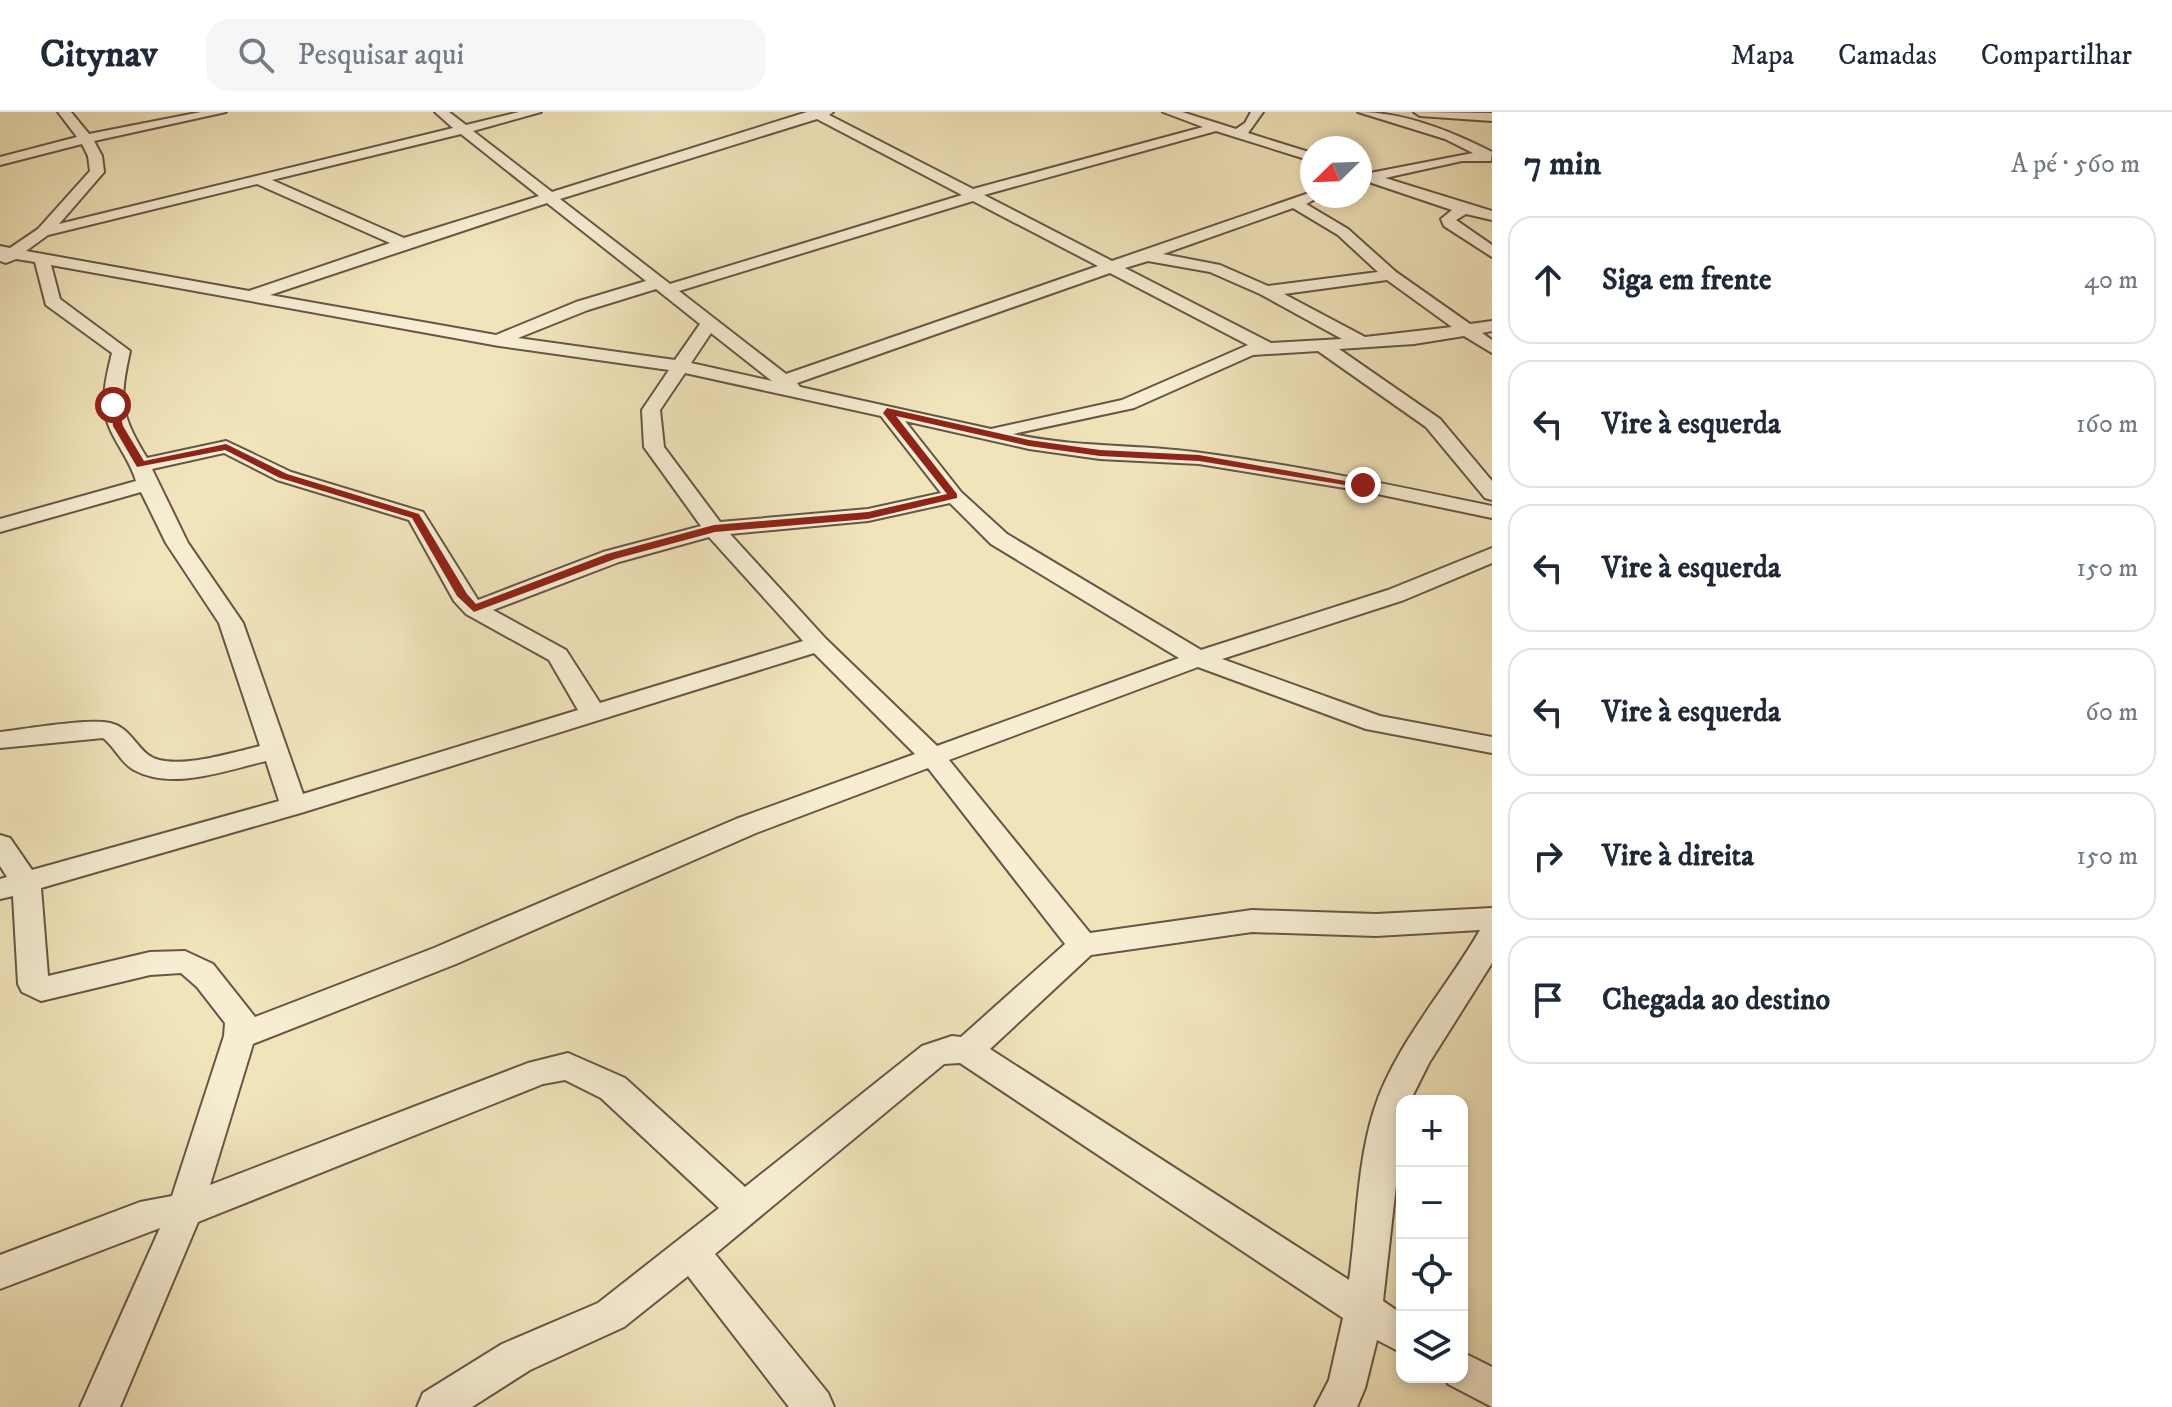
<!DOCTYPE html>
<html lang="pt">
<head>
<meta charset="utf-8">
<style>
  body { margin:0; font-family:"IM FELL DW Pica",serif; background:#f6f6f7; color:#1f2937 }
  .controls { position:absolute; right:24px; bottom:24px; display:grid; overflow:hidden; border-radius:16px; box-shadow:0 4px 12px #0003 }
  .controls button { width:72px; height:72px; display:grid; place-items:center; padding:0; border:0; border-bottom:2px solid #e0e1e3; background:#fff; color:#1f2937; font:40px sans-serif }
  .compass { position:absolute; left:1300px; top:24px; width:72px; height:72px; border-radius:50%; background:#fff; box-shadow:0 4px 12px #0003; rotate:247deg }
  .stop { position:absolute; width:24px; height:24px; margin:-18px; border:6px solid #8f2418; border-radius:50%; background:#fff }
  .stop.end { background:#8f2418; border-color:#fff; box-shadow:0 2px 8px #0008 }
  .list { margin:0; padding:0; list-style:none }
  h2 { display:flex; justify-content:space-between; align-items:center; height:104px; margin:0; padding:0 32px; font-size:34px }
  h2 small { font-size:26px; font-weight:400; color:#747a83 }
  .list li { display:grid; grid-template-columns:52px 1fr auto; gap:24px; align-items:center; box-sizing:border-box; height:128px; margin:0 16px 16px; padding:0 16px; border:2px solid #e0e1e3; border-radius:24px }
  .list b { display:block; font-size:30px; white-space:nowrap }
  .list em { font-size:26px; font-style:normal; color:#747a83 }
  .icon { flex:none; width:44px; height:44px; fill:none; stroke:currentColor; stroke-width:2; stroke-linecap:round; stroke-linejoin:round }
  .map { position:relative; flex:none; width:1492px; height:1295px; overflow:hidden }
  header { display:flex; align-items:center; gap:48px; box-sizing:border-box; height:112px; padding:0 40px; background:#fff; border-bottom:2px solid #e0e1e3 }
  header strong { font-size:38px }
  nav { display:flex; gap:44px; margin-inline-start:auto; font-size:28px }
  .search { width:560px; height:72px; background:#f6f6f7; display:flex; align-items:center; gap:20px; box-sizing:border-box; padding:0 28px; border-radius:24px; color:#747a83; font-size:30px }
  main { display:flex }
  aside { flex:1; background:#fff }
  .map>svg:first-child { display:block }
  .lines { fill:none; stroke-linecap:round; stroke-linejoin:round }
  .minor-casing { stroke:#675646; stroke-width:4 }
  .minor { fill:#f6edd3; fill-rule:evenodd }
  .route { fill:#8f2418 }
</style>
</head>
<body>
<header>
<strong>Citynav</strong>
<div class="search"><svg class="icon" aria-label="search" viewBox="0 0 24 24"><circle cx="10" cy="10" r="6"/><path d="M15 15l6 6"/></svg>Pesquisar aqui</div>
<nav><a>Mapa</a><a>Camadas</a><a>Compartilhar</a></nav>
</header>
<main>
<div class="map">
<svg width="1492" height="1295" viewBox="0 0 1492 1295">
  <rect width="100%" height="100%" fill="#f1e4bb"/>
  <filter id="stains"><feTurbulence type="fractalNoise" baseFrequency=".0025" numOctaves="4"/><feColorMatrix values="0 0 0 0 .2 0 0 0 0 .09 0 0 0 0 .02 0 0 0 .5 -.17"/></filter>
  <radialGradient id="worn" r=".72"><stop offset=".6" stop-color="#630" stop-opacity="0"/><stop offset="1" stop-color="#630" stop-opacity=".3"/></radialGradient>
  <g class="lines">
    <g class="minor-casing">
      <g id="minor">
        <path d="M58,0H71L89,22L201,0H226L94,29L102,44L104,60L59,112L453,16L435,0H449L466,13L519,0H541L473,19L552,80L807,0H833L829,3L973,77L1203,15L1163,0H1182L1236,17L1245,11L1251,0H1263L1248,21L1312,41V49L1216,19L984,83L1112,149L1312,80V84H1321L1306,92L1348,117L1396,160L1470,212L1492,209V219L1482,221L1492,228V241L1464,224L1414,232L1339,237L1440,307L1492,369V388L1485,386L1426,315L1318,239L1253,243L1134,296L1013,322C1077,336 1139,332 1202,341C1300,354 1396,374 1492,394V406L1363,379L1199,352L1100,347L1029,337L905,309L961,380L1007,422L1201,538L1388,478L1492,436V451L1404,488L1222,547L1380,604L1492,625V641L1366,617L1198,555L949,648L1090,821L1252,798L1376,802L1492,796V851L1429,951L1410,989H1402V1020L1383,1189L1402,1202V1241L1377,1228L1365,1276L1357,1295H1315L1329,1268L1343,1206L960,951L944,952L715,1142L828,1281L834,1295H789L688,1164L624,1215L530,1258L472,1295H417L423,1281L502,1232L598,1191L719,1096L601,986L565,968L543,972L198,1110L120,1295H80L160,1116L0,1177V1143L140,1090L172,1084L224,924L225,911L197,875L181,861L150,863L41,889L22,880L18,872L13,784L0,787V767L7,765L0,754V723L10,726L32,758L279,689L266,649C226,658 173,679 134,658C121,651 115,635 103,626L0,636V620C25,617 89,606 110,611C128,615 134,631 147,642C169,661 234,640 260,634L219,511L166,431L141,380L0,420V407L136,369C130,349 118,335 110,317C99,292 106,266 112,241L46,193L35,150L16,147L6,151L0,149V134L10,136L38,117L90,59L88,44L82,32L0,53V45L77,25ZM817,7L962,83L670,172L560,87ZM461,22L539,84L404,126L272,68ZM257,72L390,131L249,179L26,139L48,123ZM973,89L1098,154L786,262L679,179ZM547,91L646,169L576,190L496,223L270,183ZM1293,96L1338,123L1378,160L1268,174L1220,153L1163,142ZM1148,149L1210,160L1260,182L1342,227L1271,231L1125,156ZM51,153L499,234L669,258L642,298L644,335L701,414L603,440L478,488L423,400L291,360L226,329L147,346C120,302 119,289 130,239L60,187ZM1110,161L1248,233L1122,288L991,317L800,275L797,271ZM1387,168L1452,215L1365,225L1284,182ZM656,177L700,212L675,248L518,226L588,198ZM711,221L772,269L691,251ZM685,261L881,304L941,381L868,397L720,410L664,335L660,298ZM224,341L277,368L409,408L454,489L466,502L549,548L578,598L303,682L243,511L188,431L152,357ZM950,391L991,432L1179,546L937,634L826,527L730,422L868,409ZM709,425L803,529L600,591L566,538L493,498L619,450ZM814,541L915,642L736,707L434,836L255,905L213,852L185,839L150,840L48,864L41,776L304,700ZM928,656L1065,832L961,925L952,924L922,934L745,1075L625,966L568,941L528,951L210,1073L253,932L456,852L756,721ZM1480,818C1447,876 1394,934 1374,998C1357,1052 1357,1112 1349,1168L990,937L1091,843L1252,820L1376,824Z"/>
        <path d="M1358,0C1404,0 1451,19 1492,40L1491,49H1462L1385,66L1492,99V108L1466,102L1456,108L1492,133V145L1444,114L1441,107L1452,98L1360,67V58L1370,61L1473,41L1445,27Z"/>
        <polygon points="1414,0 1492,1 1492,9 1420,4"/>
        <polygon points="1462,1240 1492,1255 1492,1295 1448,1272 1445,1265 1462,1265"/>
      </g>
    </g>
    <use href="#minor" class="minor"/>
  </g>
  <polygon class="route" points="110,291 118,293 123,314 144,349 226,332 287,362 419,402 467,482 476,492 607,442 714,413 868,400 947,382 883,301 887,296 1029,328 1100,338 1199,343 1368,373 1363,376 1199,349 1100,344 1029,334 896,304 957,382 957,386 868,407 715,420 615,447 474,500 457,484 412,406 280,366 225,338 137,355 113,314"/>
  <rect width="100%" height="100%" filter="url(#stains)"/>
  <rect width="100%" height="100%" fill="url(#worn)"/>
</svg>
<div class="controls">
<button>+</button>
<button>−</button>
<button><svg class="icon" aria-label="locate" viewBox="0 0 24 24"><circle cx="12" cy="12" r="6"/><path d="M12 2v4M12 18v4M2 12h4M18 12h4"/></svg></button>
<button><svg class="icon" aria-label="layers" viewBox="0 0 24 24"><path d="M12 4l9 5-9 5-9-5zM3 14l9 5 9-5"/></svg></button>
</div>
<svg class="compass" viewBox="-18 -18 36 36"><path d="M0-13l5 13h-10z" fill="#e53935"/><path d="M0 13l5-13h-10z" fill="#747a83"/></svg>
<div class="stop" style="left:113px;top:293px"></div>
<div class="stop end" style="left:1363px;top:373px"></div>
</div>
<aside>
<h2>7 min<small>A pé · 560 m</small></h2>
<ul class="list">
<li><svg class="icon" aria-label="ahead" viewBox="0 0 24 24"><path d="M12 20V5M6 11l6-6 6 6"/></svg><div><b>Siga em frente</b></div><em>40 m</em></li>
<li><svg class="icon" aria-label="left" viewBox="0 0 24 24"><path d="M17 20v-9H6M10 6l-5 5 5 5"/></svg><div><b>Vire à esquerda</b></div><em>160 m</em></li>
<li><svg class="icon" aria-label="left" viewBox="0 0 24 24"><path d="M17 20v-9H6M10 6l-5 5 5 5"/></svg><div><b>Vire à esquerda</b></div><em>150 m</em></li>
<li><svg class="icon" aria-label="left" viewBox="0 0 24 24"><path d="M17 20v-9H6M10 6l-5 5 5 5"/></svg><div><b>Vire à esquerda</b></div><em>60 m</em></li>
<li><svg class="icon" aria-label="right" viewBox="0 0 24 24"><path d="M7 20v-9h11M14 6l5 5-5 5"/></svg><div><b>Vire à direita</b></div><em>150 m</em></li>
<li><svg class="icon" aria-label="arrive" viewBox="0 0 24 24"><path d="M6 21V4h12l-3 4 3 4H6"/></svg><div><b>Chegada ao destino</b></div></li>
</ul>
</aside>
</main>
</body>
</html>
